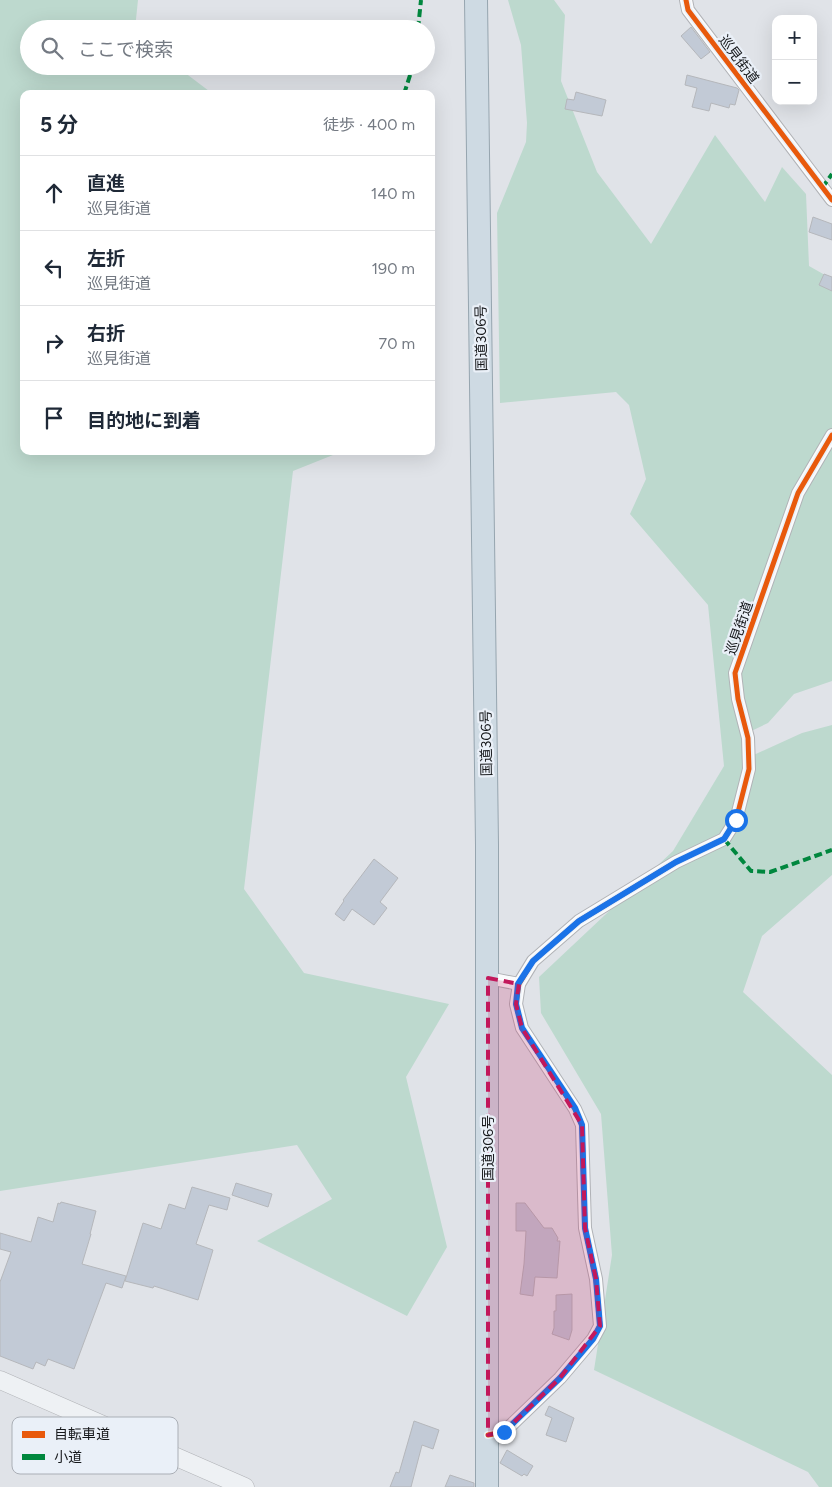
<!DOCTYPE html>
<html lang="ja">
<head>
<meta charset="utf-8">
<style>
  body { margin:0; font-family:Figtree,"Noto Sans JP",sans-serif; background:#f6f6f7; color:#1f2937 }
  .controls { position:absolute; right:15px; top:15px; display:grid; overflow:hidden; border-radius:10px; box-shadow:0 5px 20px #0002 }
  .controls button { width:45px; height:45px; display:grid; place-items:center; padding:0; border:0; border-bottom:1px solid #e0e1e3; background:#fff; color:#1f2937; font:25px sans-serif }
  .stop { position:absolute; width:15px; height:15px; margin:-11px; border:4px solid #1a73e8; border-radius:50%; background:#fff }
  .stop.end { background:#1a73e8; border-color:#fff; box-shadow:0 1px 5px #0008 }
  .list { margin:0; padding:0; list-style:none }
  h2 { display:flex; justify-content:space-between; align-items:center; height:65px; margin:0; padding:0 20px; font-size:21px }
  h2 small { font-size:16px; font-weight:400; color:#747a83 }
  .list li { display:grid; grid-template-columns:32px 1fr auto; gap:15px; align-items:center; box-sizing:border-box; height:75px; padding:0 20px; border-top:1px solid #e0e1e3 }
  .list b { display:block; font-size:19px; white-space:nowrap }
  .list p { margin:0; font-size:16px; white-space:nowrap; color:#747a83 }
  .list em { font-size:16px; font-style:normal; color:#747a83 }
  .icon { flex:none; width:28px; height:28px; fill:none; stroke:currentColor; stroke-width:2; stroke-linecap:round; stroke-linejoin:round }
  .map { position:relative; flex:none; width:832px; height:1487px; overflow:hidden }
  .search { position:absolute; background:#fff; box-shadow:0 5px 20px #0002; left:20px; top:20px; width:415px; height:55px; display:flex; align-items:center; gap:12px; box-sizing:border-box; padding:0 18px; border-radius:28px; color:#747a83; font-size:19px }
  .panel { position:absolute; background:#fff; box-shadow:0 5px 20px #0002; left:20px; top:90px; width:415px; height:365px; border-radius:10px }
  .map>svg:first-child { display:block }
  .green { fill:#bdd9ce }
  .building { fill:#c2cad6; stroke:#b5b7bb }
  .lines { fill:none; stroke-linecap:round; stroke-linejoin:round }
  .street-casing { stroke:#b0b2b6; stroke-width:14 }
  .secondary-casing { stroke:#b0b2b6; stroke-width:19 }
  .highway-casing { stroke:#96a5af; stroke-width:24 }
  .street { stroke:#fafbfc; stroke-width:12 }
  .secondary { stroke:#eef1f4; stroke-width:18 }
  .highway { stroke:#cedae3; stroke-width:22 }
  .quiet { stroke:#00873e; stroke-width:4; stroke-dasharray:8 4; stroke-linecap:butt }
  .cycleway-casing { stroke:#eaf0f8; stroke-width:8 }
  .cycleway { stroke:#e8590c; stroke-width:5 }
  .route { stroke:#1a73e8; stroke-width:6 }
  .marked { fill:#c2185b; fill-opacity:0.2; stroke:#c2185b; stroke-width:4; stroke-dasharray:10 6; stroke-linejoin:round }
  .labels { text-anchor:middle; stroke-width:4.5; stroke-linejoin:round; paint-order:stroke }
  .street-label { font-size:14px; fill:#16181b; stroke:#eaf0f8 }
  .key { fill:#eaf0f8; stroke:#aaafb6; stroke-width:1 }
  .key-label { font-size:14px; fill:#16181b }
</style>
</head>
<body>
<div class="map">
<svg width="832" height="1487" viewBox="0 0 832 1487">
  <rect width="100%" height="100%" fill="#e0e3e8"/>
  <g class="green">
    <polygon points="0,0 138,0 135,29 29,29 29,66 176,66 213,94 24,94 24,451 343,451 293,471 244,889 304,973 449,1004 406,1077 447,1247 407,1316 257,1241 332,1199 297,1145 0,1191"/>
    <polygon points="508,0 554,0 565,15 561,81 597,172 651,244 715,135 765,202 782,167 806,194 809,266 832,279 832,681 794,694 768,723 745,734 747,758 802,733 832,725 832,875 762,936 743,992 832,1075 832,1487 819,1487 808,1472 594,1370 612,1255 601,1114 541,1013 539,977 673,851 724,766 708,605 630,514 646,479 629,405 616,392 500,403 497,213 526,142 527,123 521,45"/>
  </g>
  <g class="building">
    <polygon points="691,27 710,52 701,59 681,36"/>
    <polygon points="687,75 737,88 739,90 735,105 730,104 729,108 711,103 709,111 692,107 697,88 685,85"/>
    <polygon points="576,92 606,100 602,116 565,109 567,99 574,100"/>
    <polygon points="813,217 832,224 832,240 809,232"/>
    <polygon points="824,274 832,277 832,291 819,285"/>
    <polygon points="374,859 398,878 380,902 387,908 374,925 352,909 344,921 335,914 344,901 343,900"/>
    <polygon points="236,1183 272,1194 268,1207 232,1195"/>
    <polygon points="192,1187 230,1198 227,1210 209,1205 196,1244 213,1250 198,1300 154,1286 153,1288 125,1281 143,1223 161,1229 169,1204 185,1209"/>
    <polygon points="61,1202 96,1211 90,1234 91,1234 82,1264 126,1276 122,1288 106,1283 74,1369 48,1359 45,1366 36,1362 33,1369 0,1356 0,1282 11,1252 0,1249 0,1233 31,1242 38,1217 53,1222 58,1203 60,1204"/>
    <polygon points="516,1203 525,1203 544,1228 552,1228 558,1238 557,1241 560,1241 557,1278 535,1277 533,1296 520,1294 524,1264 526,1231 516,1231"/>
    <polygon points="572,1294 572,1330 569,1340 552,1334 554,1328 554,1311 556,1311 556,1295"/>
    <polygon points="549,1406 574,1418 566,1442 546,1435 552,1418 545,1415"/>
    <polygon points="414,1421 439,1430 433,1449 422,1445 411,1487 390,1487 396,1472 399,1473"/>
    <polygon points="507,1450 533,1466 527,1476 524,1474 522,1476 500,1463"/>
    <polygon points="450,1475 474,1483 474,1487 445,1487"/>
  </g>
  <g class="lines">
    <g class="street-casing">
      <g id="street">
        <polyline points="686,0 688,10 832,200"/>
        <polyline points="488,978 519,984"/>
        <polyline points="488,1435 504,1432 560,1378 593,1339 600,1326 596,1279 585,1228 582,1125 575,1109 522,1028 516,1004 519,984 533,961 579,921 676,862 724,839 736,820 749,769 748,738 738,699 735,673 798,493 832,435"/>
      </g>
    </g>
    <g class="secondary-casing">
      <polyline id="secondary" points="0,1380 245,1487"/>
    </g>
    <g class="highway-casing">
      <polyline id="highway" points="476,0 487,845 487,1487"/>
    </g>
    <use href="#street" class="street"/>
    <use href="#secondary" class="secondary"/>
    <use href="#highway" class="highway"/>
    <g class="quiet">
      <polyline points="418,29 421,0"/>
      <polyline points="404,94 413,66"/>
      <polyline points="822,188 832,174"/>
      <polyline points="724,839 751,871 770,872 832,850"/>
    </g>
    <g class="cycleway-casing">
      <g id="cycleway">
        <polyline points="686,0 688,10 832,200"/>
        <polyline points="488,1435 504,1432 560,1378 593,1339 600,1326 596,1279 585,1228 582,1125 575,1109 522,1028 516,1004 519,984 533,961 579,921 676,862 724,839 736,820 749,769 748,738 738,699 735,673 798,493 832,435"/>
      </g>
    </g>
    <use href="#cycleway" class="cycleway"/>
  </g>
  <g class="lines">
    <polyline class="route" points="504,1432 560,1378 593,1339 600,1326 596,1279 585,1228 582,1125 575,1108 522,1028 516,1004 518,984 533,961 579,921 676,862 724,839 736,820"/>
  </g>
  <path class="marked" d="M488,978L519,984L516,1004L522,1028L582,1125L585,1228L596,1279L600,1326L560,1378L504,1432L488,1435Z"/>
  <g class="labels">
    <g class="street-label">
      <text transform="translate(739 59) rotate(53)" y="5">巡見街道</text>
      <text transform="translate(481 338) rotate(-91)" y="5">国道306号</text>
      <text transform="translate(739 628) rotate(-71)" y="5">巡見街道</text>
      <text transform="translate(486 743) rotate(-91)" y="5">国道306号</text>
      <text transform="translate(488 1148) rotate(-90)" y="5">国道306号</text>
    </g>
  </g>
  <rect x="12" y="1417" width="166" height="57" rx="8" class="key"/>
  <rect x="22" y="1431" width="23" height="7" fill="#e8590c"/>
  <rect x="22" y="1454" width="23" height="6" fill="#00873e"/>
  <g class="key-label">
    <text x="54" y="1439">自転車道</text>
    <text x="54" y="1462">小道</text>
  </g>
</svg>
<div class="controls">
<button>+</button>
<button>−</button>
</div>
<div class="stop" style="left:736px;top:820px"></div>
<div class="stop end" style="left:504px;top:1432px"></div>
<div class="search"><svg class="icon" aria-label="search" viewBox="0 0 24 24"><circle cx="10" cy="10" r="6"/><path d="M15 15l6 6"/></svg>ここで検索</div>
<section class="panel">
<h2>5 分<small>徒歩 · 400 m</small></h2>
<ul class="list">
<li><svg class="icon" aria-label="ahead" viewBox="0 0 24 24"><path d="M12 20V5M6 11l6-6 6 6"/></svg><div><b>直進</b><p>巡見街道</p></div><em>140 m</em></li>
<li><svg class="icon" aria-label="left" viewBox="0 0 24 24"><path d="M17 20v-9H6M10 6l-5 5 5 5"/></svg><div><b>左折</b><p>巡見街道</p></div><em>190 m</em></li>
<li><svg class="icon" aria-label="right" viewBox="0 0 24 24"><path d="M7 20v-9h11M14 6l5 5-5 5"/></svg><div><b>右折</b><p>巡見街道</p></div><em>70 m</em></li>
<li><svg class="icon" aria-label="arrive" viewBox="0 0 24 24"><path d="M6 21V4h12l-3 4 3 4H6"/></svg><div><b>目的地に到着</b></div></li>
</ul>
</section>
</div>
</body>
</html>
